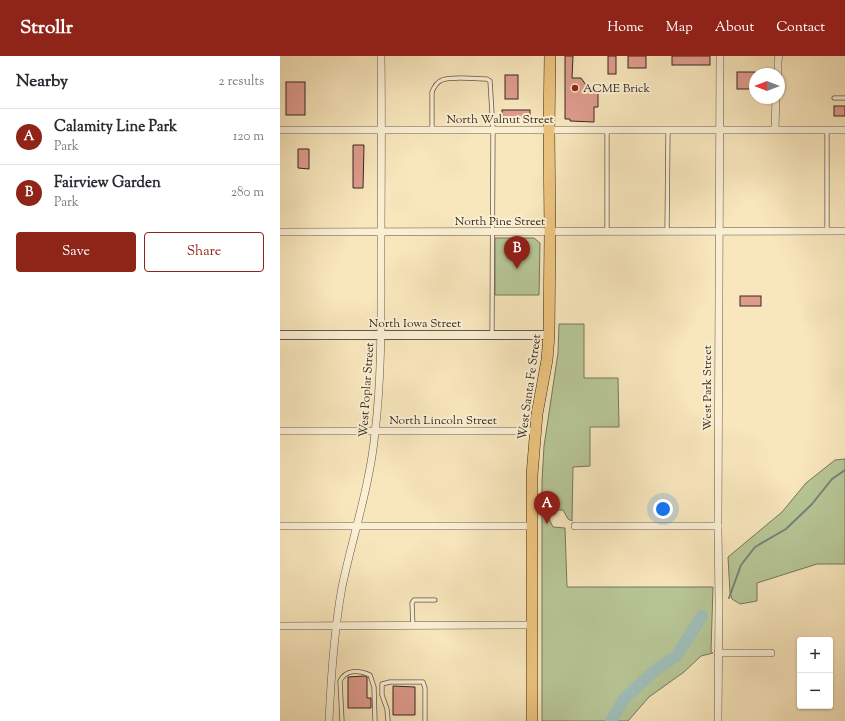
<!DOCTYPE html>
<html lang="en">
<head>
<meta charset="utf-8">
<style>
  body { margin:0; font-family:"Sorts Mill Goudy",serif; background:#f2f2f3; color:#2b2b33 }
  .controls { position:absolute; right:12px; bottom:12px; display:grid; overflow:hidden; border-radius:4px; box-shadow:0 1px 3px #0004 }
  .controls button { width:36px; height:36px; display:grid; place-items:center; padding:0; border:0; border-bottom:1px solid #e1e1e2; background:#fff; color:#2b2b33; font:20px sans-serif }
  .compass { position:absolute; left:469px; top:12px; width:36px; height:36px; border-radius:50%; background:#fff; box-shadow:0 1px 3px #0004; rotate:270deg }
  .you { position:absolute; left:383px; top:453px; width:14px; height:14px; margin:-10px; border:3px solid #fff; border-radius:50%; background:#1a73e8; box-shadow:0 0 0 6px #1a73e833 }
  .badge { display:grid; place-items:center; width:26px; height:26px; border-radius:50%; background:#8f2418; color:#fff; font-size:13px; font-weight:700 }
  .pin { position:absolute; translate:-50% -33px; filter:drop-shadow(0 1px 2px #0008) }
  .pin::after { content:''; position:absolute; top:21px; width:14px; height:12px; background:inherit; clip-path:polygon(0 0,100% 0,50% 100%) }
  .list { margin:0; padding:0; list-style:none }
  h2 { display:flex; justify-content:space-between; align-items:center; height:52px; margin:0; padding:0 16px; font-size:17px }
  h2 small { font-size:13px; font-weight:400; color:#7c7c81 }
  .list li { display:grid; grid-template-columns:26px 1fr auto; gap:12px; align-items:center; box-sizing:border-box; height:56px; padding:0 16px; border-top:1px solid #e1e1e2 }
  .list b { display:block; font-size:15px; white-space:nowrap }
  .list p { margin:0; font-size:13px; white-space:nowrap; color:#7c7c81 }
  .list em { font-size:13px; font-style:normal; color:#7c7c81 }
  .actions { display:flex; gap:8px; padding:12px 16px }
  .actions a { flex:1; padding:9px 0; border:1px solid #8f2418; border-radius:4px; text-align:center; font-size:14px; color:#8f2418 }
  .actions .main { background:#8f2418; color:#fff }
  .map { position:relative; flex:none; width:565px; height:665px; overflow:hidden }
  header { display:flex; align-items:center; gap:24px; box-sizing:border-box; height:56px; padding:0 20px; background:#8f2418; color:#fff }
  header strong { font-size:19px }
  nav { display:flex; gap:22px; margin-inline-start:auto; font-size:14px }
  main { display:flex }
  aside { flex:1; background:#fff }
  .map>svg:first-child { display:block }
  .green { fill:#b7c696; stroke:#76765c }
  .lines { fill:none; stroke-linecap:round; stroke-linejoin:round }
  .stream { stroke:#75827c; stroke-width:2 }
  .river { stroke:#9fbeb8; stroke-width:12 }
  .building { fill:#df9c8d; stroke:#362721 }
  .service-casing { stroke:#665748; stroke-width:5 }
  .minor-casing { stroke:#665748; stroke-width:8 }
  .tertiary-casing { stroke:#665748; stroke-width:10 }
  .primary-casing { stroke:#362721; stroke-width:12 }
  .service { stroke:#faefd3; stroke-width:3.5 }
  .minor { stroke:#faefd3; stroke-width:7 }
  .tertiary { stroke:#faefd3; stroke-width:8 }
  .primary { stroke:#ecc37e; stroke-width:11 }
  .poi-dot { fill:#8f2418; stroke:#faefd3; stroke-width:1.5 }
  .labels { text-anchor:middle; stroke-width:4; stroke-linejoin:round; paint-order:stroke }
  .poi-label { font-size:12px; fill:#362721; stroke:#faefd3; text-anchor:start }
  .street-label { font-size:12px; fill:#362721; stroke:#faefd3 }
</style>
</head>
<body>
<header>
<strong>Strollr</strong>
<nav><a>Home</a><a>Map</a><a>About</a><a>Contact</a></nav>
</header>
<main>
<aside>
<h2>Nearby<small>2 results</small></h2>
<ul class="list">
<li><span class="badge">A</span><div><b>Calamity Line Park</b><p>Park</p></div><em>120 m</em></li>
<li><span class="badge">B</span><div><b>Fairview Garden</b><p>Park</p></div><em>280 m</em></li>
</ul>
<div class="actions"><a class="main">Save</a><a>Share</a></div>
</aside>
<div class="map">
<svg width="565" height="665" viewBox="0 0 565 665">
  <rect width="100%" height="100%" fill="#f8e6bc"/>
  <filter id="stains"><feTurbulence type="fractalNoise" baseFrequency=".005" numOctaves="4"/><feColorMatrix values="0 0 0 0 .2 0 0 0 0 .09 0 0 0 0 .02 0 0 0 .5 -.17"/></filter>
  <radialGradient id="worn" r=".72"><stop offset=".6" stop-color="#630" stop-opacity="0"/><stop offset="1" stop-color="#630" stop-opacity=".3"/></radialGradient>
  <g class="green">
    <polygon points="215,182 254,182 260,187 259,239 215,239"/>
    <polygon points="279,268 304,268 304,322 338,322 339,371 310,371 310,410 293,411 292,465 288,463 283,454 273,454 269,463 273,471 285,472 287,531 433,531 431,596 433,597 421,600 404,616 369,641 348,665 262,665 262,425 264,390 278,297"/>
    <polygon points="565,403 565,508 537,508 477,527 477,545 460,548 452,543 450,537 448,501 502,456 526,427 555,404"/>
  </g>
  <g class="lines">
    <polyline class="stream" points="449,542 461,509 475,491 506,473 532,448 552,423 565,414"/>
    <polyline class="river" points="331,665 344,643 373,616 397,599 422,560"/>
  </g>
  <g class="building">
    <polygon points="285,0 293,0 292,22 301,22 306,29 306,34 318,35 318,51 314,51 314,66 290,65 290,63 285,63"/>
    <rect x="328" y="0" width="8" height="18"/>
    <rect x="348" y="0" width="18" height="12"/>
    <rect x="392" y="0" width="38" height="9"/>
    <rect x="457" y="16" width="18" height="17"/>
    <rect x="225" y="19" width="13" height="24"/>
    <rect x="6" y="26" width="19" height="33"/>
    <rect x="554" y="50" width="11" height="10"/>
    <rect x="222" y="54" width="28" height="8"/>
    <polygon points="73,89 84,89 83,132 73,132"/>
    <polygon points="18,93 29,93 29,113 18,112"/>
    <rect x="460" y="240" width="21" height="10"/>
    <polygon points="85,620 87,621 87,642 91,642 91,652 68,652 68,621"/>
    <polygon points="113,630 135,631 135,659 113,659"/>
  </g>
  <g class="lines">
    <g class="service-casing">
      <g id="service">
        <polyline points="554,42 565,42"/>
        <path d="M152,74V36C154,31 157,26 162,24C173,20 195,23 207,23L210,25L213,74L212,279"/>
        <polyline points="387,175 388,74"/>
        <polyline points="547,175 547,75"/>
        <polyline points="327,176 327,74"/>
        <polyline points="133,570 132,547 134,544 155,544"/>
        <path d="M62,665L60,625C66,613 79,614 90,619L94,631L95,665"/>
        <polyline points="108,665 107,653 102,639 102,628 110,626 143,626 145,632 145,665"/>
      </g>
    </g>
    <g class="minor-casing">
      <g id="minor">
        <polyline points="498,18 498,4 499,0"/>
        <polyline points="495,73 496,42"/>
        <polyline points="0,74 565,74"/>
        <polyline points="0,176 565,175"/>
        <polyline points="0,375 255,375"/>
        <polyline points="0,470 252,470"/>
        <polyline points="295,470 438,470"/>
        <polyline points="0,570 252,569"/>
        <polyline points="438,597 491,597"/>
        <path d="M49,665C51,620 54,575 62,531C73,479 90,429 95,377C102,319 101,260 101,202C101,135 102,67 101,0"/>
        <polyline points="438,665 439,546 438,470 440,0"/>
      </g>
    </g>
    <g class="tertiary-casing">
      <polyline id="tertiary" points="0,279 269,279"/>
    </g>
    <g class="primary-casing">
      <polyline id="primary" points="252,665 252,419 257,358 267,304 269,279 270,176 269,74 270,0"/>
    </g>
    <use href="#service" class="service"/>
    <use href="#minor" class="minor"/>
    <use href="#tertiary" class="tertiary"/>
    <use href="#primary" class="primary"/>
  </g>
  <circle class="poi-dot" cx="295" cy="32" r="4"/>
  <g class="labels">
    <g class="poi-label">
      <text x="303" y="36">ACME Brick</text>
    </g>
    <g class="street-label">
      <text x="220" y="67">North Walnut Street</text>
      <text x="220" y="169">North Pine Street</text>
      <text x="135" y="271">North Iowa Street</text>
      <text transform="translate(249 331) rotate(-82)" y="4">West Santa Fe Street</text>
      <text transform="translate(427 332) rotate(-90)" y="4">West Park Street</text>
      <text transform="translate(86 334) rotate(-86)" y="4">West Poplar Street</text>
      <text x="163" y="368">North Lincoln Street</text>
    </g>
  </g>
  <rect width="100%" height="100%" filter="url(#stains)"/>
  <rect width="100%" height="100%" fill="url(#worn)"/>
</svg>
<div class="controls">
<button>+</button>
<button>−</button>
</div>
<svg class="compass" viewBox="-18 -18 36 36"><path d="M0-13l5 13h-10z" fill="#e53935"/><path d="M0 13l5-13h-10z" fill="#7c7c81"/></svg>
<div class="you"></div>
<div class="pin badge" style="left:267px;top:468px">A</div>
<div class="pin badge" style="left:237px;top:213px">B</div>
</div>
</main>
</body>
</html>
